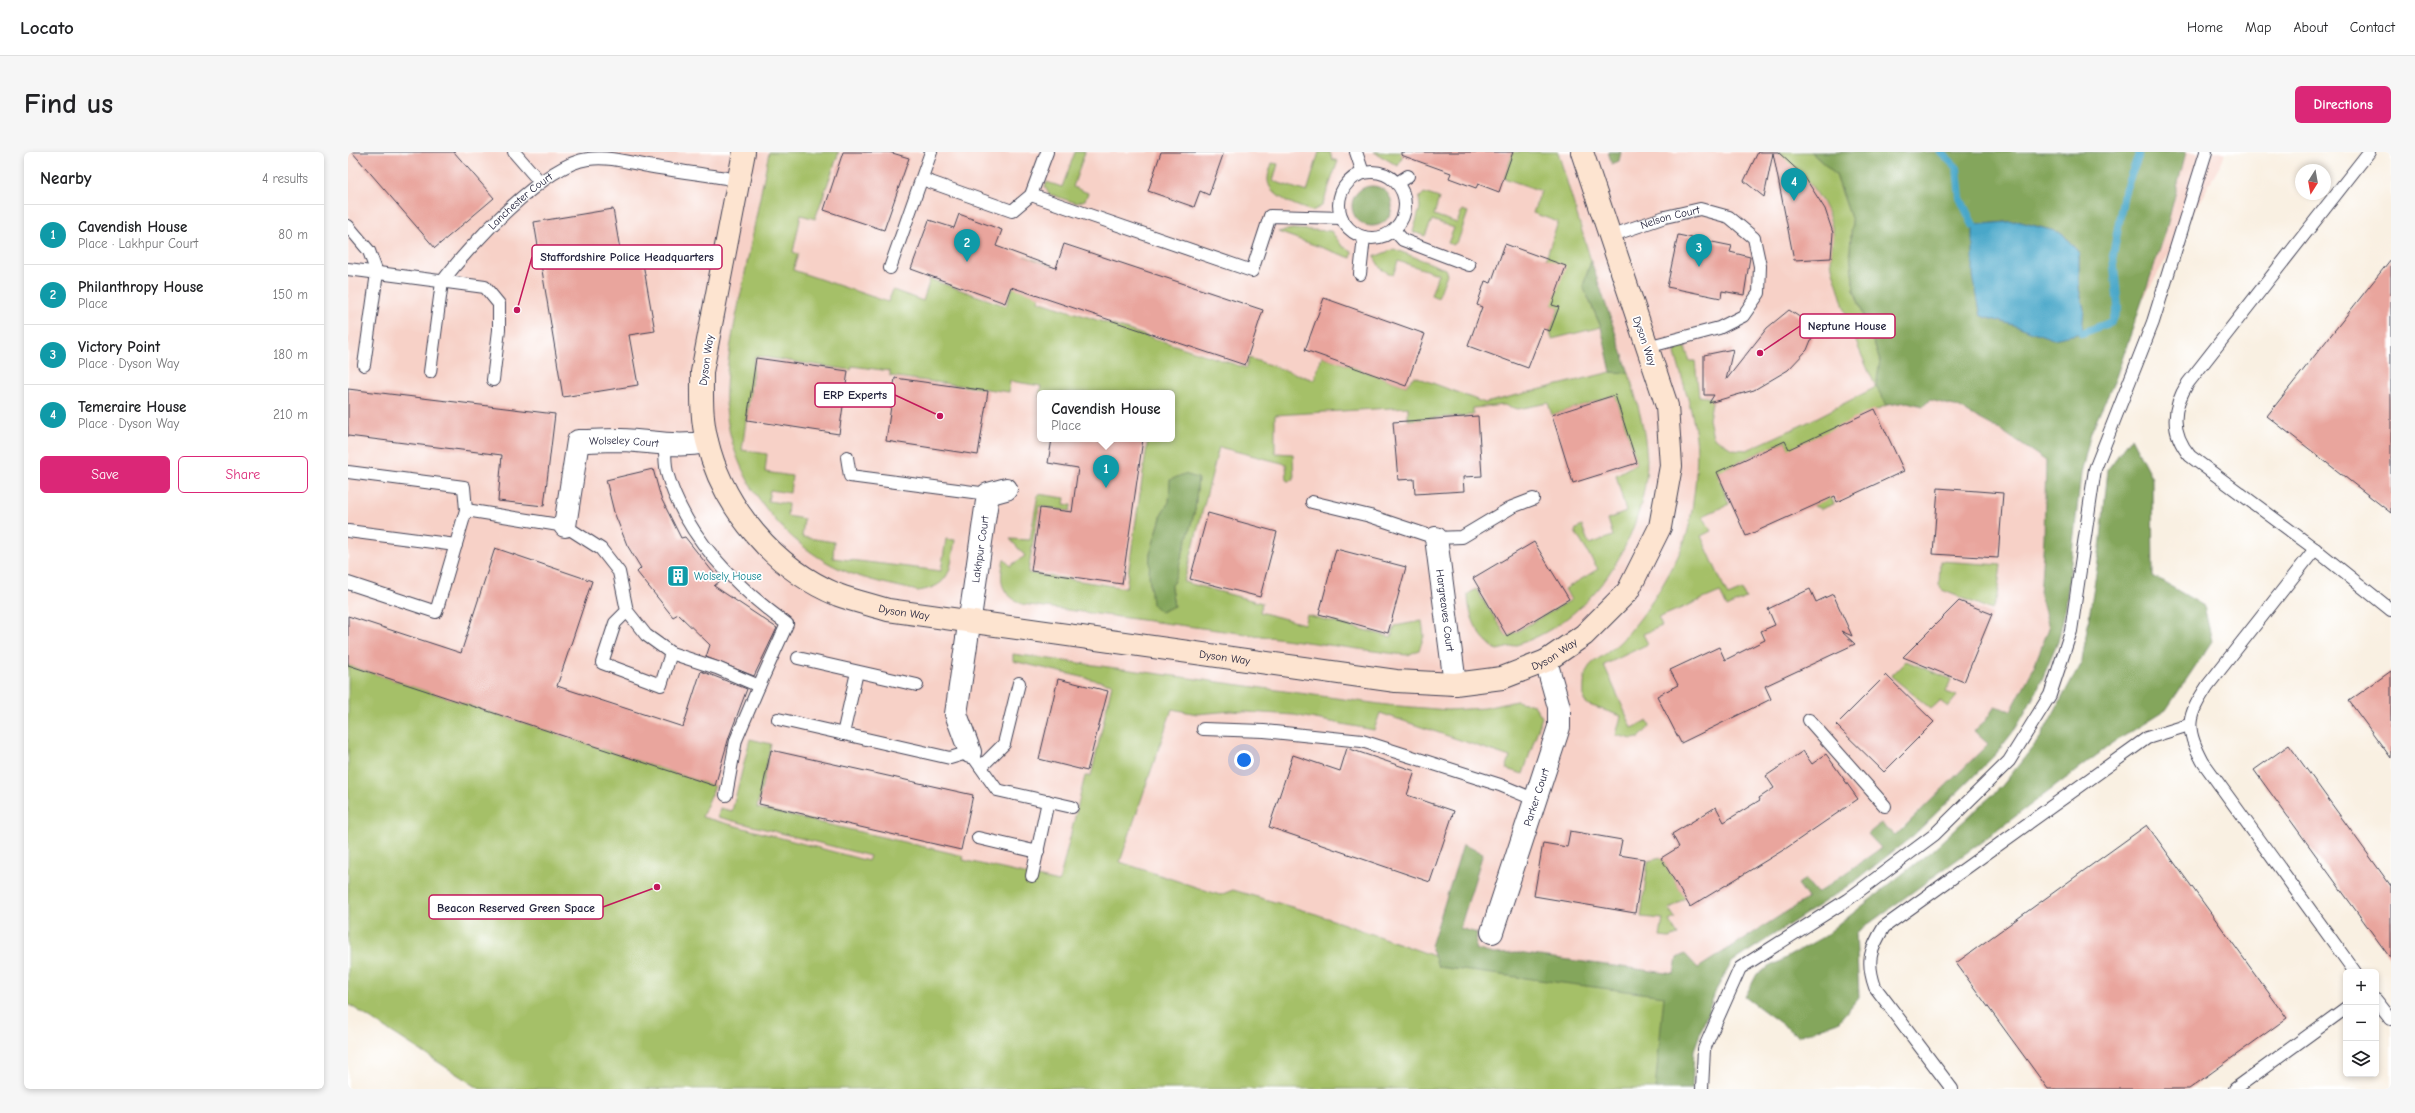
<!DOCTYPE html>
<html lang="en">
<head>
<meta charset="utf-8">
<style>
  body { margin:0; font-family:"Comic Neue",sans-serif; background:#f6f6f6; color:#202124 }
  .controls { position:absolute; right:12px; bottom:12px; display:grid; overflow:hidden; border-radius:6px; box-shadow:0 2px 6px #0003 }
  .controls button { width:36px; height:36px; display:grid; place-items:center; padding:0; border:0; border-bottom:1px solid #e0e0e0; background:#fff; color:#202124; font:20px sans-serif }
  .compass { position:absolute; left:1947px; top:12px; width:36px; height:36px; border-radius:50%; background:#fff; box-shadow:0 2px 6px #0003; rotate:191deg }
  .you { position:absolute; left:896px; top:608px; width:14px; height:14px; margin:-10px; border:3px solid #fff; border-radius:50%; background:#1a73e8; box-shadow:0 0 0 6px #1a73e833 }
  .badge { display:grid; place-items:center; width:26px; height:26px; border-radius:50%; background:#db2777; color:#fff; font-size:13px; font-weight:700 }
  .pin { position:absolute; translate:-50% -33px; filter:drop-shadow(0 1px 2px #0008) }
  .pin::after { content:''; position:absolute; top:21px; width:14px; height:12px; background:inherit; clip-path:polygon(0 0,100% 0,50% 100%) }
  .popup { position:absolute; left:689px; top:238px; width:138px; height:52px; box-sizing:border-box; display:grid; place-content:center; border-radius:6px; background:#fff; filter:drop-shadow(0 1px 3px #0005); font-size:13px; white-space:nowrap; color:#757577 }
  .popup b { font-size:15px; color:#202124 }
  .popup::after { content:''; position:absolute; left:50%; top:100%; margin-left:-8px; border:8px solid transparent; border-top-color:#fff }
  .list { margin:0; padding:0; list-style:none }
  h2 { display:flex; justify-content:space-between; align-items:center; height:52px; margin:0; padding:0 16px; font-size:17px }
  h2 small { font-size:13px; font-weight:400; color:#757577 }
  .list li { display:grid; grid-template-columns:26px 1fr auto; gap:12px; align-items:center; box-sizing:border-box; height:60px; padding:0 16px; border-top:1px solid #e0e0e0 }
  .list b { display:block; font-size:15px; white-space:nowrap }
  .list p { margin:0; font-size:13px; white-space:nowrap; color:#757577 }
  .list em { font-size:13px; font-style:normal; color:#757577 }
  .actions { display:flex; gap:8px; padding:12px 16px }
  .actions a { flex:1; padding:9px 0; border:1px solid #db2777; border-radius:6px; text-align:center; font-size:14px; color:#db2777 }
  .actions .main { background:#db2777; color:#fff }
  .icon { flex:none; width:22px; height:22px; fill:none; stroke:currentColor; stroke-width:2; stroke-linecap:round; stroke-linejoin:round }
  .map { position:relative; flex:none; width:2043px; height:937px; overflow:hidden; border-radius:6px }
  header { display:flex; align-items:center; gap:24px; box-sizing:border-box; height:56px; padding:0 20px; background:#fff; border-bottom:1px solid #e0e0e0 }
  header strong { font-size:19px }
  nav { display:flex; gap:22px; margin-inline-start:auto; font-size:14px }
  .intro { display:flex; align-items:center; justify-content:space-between; box-sizing:border-box; height:96px; padding:0 24px }
  h1 { margin:0; font-size:28px }
  .button { padding:10px 18px; border-radius:6px; background:#db2777; color:#fff; font-size:14px; font-weight:700 }
  main { display:flex; gap:24px; padding:0 24px }
  aside { flex:1; background:#fff; border-radius:6px; box-shadow:0 2px 6px #0003 }
  .map>svg:first-child { display:block }
  .built { fill:#f7d1c7; fill-rule:evenodd }
  .green { fill:#a5c067; stroke:#647151; fill-rule:evenodd }
  .forest { fill:#84a65c; stroke:#53644c; fill-rule:evenodd }
  .water { fill:#4aa7c9; stroke:#366482 }
  .lines { fill:none; stroke-linecap:round; stroke-linejoin:round }
  .stream { stroke:#4aa7c9; stroke-width:8 }
  .building { fill:#e9a59d }
  .lane-casing { stroke:#424154; stroke-width:14 }
  .street-casing { stroke:#424154; stroke-width:24 }
  .secondary-casing { stroke:#424154; stroke-width:24 }
  .lane { stroke:#fff; stroke-width:12 }
  .street { stroke:#fff; stroke-width:22 }
  .secondary { stroke:#fde4d0; stroke-width:22 }
  .labels { text-anchor:middle; stroke-width:3.5; stroke-linejoin:round; paint-order:stroke }
  .street-label { font-size:11px; fill:#22223b; stroke:#fff }
  .culture-label { font-size:11px; fill:#0d838f; stroke:#fff; text-anchor:start }
  .leader { fill:none; stroke:#c2185b; stroke-width:1.5 }
  .callout-dot { fill:#c2185b; stroke:#fff; stroke-width:1.5 }
  .callout { fill:#fff; stroke:#c2185b; stroke-width:1.5 }
  .callout-label { font-size:12px; text-anchor:middle; font-weight:bold; fill:#22223b }
</style>
</head>
<body>
<header>
<strong>Locato</strong>
<nav><a>Home</a><a>Map</a><a>About</a><a>Contact</a></nav>
</header>
<div class="intro"><h1>Find us</h1><a class="button">Directions</a></div>
<main>
<aside>
<h2>Nearby<small>4 results</small></h2>
<ul class="list">
<li><span class="badge" style="background:#0f9aa8">1</span><div><b>Cavendish House</b><p>Place · Lakhpur Court</p></div><em>80 m</em></li>
<li><span class="badge" style="background:#0f9aa8">2</span><div><b>Philanthropy House</b><p>Place</p></div><em>150 m</em></li>
<li><span class="badge" style="background:#0f9aa8">3</span><div><b>Victory Point</b><p>Place · Dyson Way</p></div><em>180 m</em></li>
<li><span class="badge" style="background:#0f9aa8">4</span><div><b>Temeraire House</b><p>Place · Dyson Way</p></div><em>210 m</em></li>
</ul>
<div class="actions"><a class="main">Save</a><a>Share</a></div>
</aside>
<div class="map">
<svg width="2043" height="937" viewBox="0 0 2043 937">
  <rect width="100%" height="100%" fill="#fff"/>
  <filter id="ink" filterUnits="userSpaceOnUse"><feTurbulence type="fractalNoise" baseFrequency=".025" numOctaves="2"/><feDisplacementMap in="SourceGraphic" scale="8" xChannelSelector="R" yChannelSelector="G"/><feConvolveMatrix kernelMatrix="1 2 1 2 8 2 1 2 1" color-interpolation-filters="sRGB"/></filter>
  <filter id="wash" filterUnits="userSpaceOnUse"><feTurbulence type="fractalNoise" baseFrequency=".012" numOctaves="4" result="noise"/><feDisplacementMap in="SourceGraphic" scale="16" xChannelSelector="R" yChannelSelector="G"/><feGaussianBlur stdDeviation="0.9" result="paint"/><feColorMatrix in="noise" values="0 0 0 0 0 0 0 0 0 0 0 0 0 0 0 0 0 1.4 0 .05"/><feComposite in="paint" operator="in"/></filter>
  <g filter="url(#wash)">
    <rect width="100%" height="100%" fill="#f9f0e2"/>
    <path class="built" d="M0,0H1877L1873,12L1749,227L1701,476L1685,518L1665,555L1641,592L1533,696L1427,769L1326,831L714,760L354,665L367,634L0,513ZM692,241H824V287H692Z"/>
    <g class="green">
      <path d="M421,0H491L467,67L453,63L445,100L450,102L445,118L540,150L545,138L575,149L582,127L658,154L676,104L704,114L690,149L898,216L901,206L966,228L974,204L1058,234L1066,224L1137,251L1263,220L1281,221C1290,254 1302,291 1298,326C1287,406 1231,482 1149,498C1130,486 1120,464 1120,442L1128,437L1159,485L1223,448L1217,437L1250,417L1227,380L1228,377L1234,374L1241,392L1265,384L1260,367L1278,360L1268,323L1289,311L1267,243L1204,263L1200,251L1170,257L1156,253L1125,256V263L1060,268V255L927,263V301L945,302L946,328L939,329L938,312L871,295L836,430L914,451L912,460L956,472L959,463L1043,485L1047,474L1074,469L1076,484L1071,498L1060,503L1048,502L674,452C652,441 651,430 656,407L662,414L677,404L662,387L682,388L690,342L717,346L716,352L723,353L722,359L691,354L680,421L778,436L800,287H824V241H692V245H691L693,234L662,229L661,240L542,224V219L504,214L503,218L407,204L394,298L419,302L417,320L444,324L442,341L422,338L420,349L440,352L439,364L456,367L454,385L486,390L485,406L593,419L598,387L607,388C602,417 604,434 570,439C545,433 516,428 492,417C431,389 383,323 378,256C376,216 386,175 394,136C403,91 412,45 421,0ZM850,326L847,358L830,418L823,436L826,454L802,436V402L815,359Z"/>
      <polygon points="727,0 737,0 725,35 740,41 737,48 728,51 701,42 697,35 699,30 714,35"/>
      <path d="M971,0H982L984,7L990,9L974,54L964,59C951,55 918,44 920,26C920,21 923,15 924,11L930,12L925,29L959,40Z"/>
      <polygon points="1026,0 1056,0 1050,14"/>
      <polygon points="1165,0 1210,0 1243,109 1235,134 1253,175 1204,187 1202,179 1211,156 1204,153 1198,107 1210,70 1185,61 1193,39 1156,26"/>
      <path d="M1422,0H1463L1488,23L1504,69L1502,100L1506,138L1532,208L1529,235L1539,253L1457,290L1486,352L1473,357L1466,354L1437,289L1369,320L1381,352L1355,364L1363,379L1353,384L1380,444L1394,438L1398,446L1379,455L1372,440L1310,466L1314,474L1295,482L1300,492L1256,513L1284,576L1300,569L1302,574L1291,586L1284,587L1268,583L1273,564L1241,553L1236,549C1234,504 1245,516 1272,490C1297,465 1326,418 1338,385C1345,364 1351,308 1348,286C1345,258 1334,228 1327,201L1329,195L1336,193L1342,209H1347L1351,244L1365,246L1361,267L1365,285L1384,297L1399,298L1456,272L1528,235C1513,204 1500,172 1491,138C1488,128 1483,116 1483,106C1482,98 1486,89 1485,81C1482,50 1450,12 1422,0Z"/>
      <polygon points="1076,41 1091,46 1086,63 1109,71 1114,58 1120,60 1110,89 1105,93 1100,91 1106,76 1084,68 1077,84 1065,80 1072,56 1071,46"/>
      <polygon points="944,77 983,79 994,94 1004,99 1003,106 930,80"/>
      <polygon points="1046,97 1097,117 1099,122 1090,146 1083,143 1090,122 1050,109 1045,123 1033,117 1026,105"/>
      <polygon points="1592,409 1653,413 1649,444 1644,458 1594,438 1591,433"/>
      <polygon points="665,502 1039,553 1100,558 1137,556 1168,549 1186,553 1194,565 1175,622 1158,617 1162,605 1032,561 1026,578 946,563 883,559 849,562 824,557 772,710 872,743 885,738 968,762 1086,804 1326,831 1313,937 132,937 0,852 0,513 367,634 354,665 520,709 522,704 370,665 372,656 384,659 402,587 423,592 409,656 616,704 615,708 711,730 737,624 743,624 764,532 665,509"/>
      <polygon points="1558,509 1603,527 1598,540 1609,544 1600,555 1592,549 1583,557 1543,524"/>
      <polygon points="1313,706 1337,746 1321,757 1327,766 1321,769 1330,783 1321,786 1312,785 1315,767 1293,765 1300,709"/>
    </g>
    <g class="forest">
      <polygon points="1260,0 1273,0 1271,9 1264,12"/>
      <path d="M1463,0H1838L1817,82L1767,228L1743,280L1733,322L1718,454L1710,490L1689,539L1668,576L1647,603L1566,683L1505,731L1384,810L1368,838L1346,898L1344,937H1307L1316,844L1090,815L1083,794L1115,693L1135,701L1112,776L1129,781L1127,797L1145,802L1169,801L1326,822L1329,806L1337,802L1350,816L1460,746L1450,732L1457,727L1469,741L1533,696L1520,682L1533,671L1547,684L1640,592L1626,579L1638,568L1647,554L1663,559L1684,519L1701,476L1692,442L1696,385L1698,309L1654,279L1610,255L1582,248L1575,254L1559,250L1539,253L1528,235L1532,208L1506,138L1502,100L1504,69L1488,23ZM1669,69L1714,81L1731,101V137L1736,157L1665,173L1634,164L1625,73Z"/>
      <circle cx="1024" cy="54" r="20"/>
      <polygon points="1243,109 1281,221 1263,220 1253,175 1235,134"/>
      <polygon points="1783,286 1804,326 1805,424 1856,454 1864,489 1818,558 1765,591 1632,691 1508,781 1511,845 1490,870 1450,884 1397,845 1409,822 1475,785 1582,700 1654,634 1692,586 1734,509 1752,396 1760,317"/>
      <polygon points="836,322 850,326 847,358 830,418 823,436 826,454 813,460 804,452 801,423 802,402 815,359 821,350 822,328"/>
    </g>
    <polygon class="water" points="1669,69 1714,81 1731,101 1731,137 1736,157 1734,181 1705,187 1665,173 1633,164 1625,124 1625,73"/>
    <g class="lines">
      <g class="stream">
        <polyline points="1593,0 1609,16 1612,46 1625,73"/>
        <polyline points="1734,181 1764,170 1770,155 1765,104 1776,41 1792,0"/>
      </g>
    </g>
    <g id="blocks">
      <g class="building">
        <polygon points="4,0 106,0 146,46 87,96"/>
        <polygon points="495,0 541,0 561,6 536,78 476,58"/>
        <polygon points="813,0 876,0 861,43 852,39 846,55 800,39"/>
        <polygon points="1053,0 1165,0 1151,40 1130,32 1128,36 1101,26 1103,21 1053,3"/>
        <polygon points="1410,0 1430,0 1456,24 1477,57 1485,81 1483,106 1446,108 1425,1 1416,45 1396,29"/>
        <polygon points="265,57 274,109 294,106 307,179 281,183 290,233 215,245 186,70"/>
        <polygon points="611,62 654,78 648,94 708,116 716,92 915,158 897,213 663,135 657,151 563,117 581,68 606,76"/>
        <polygon points="1330,83 1384,94 1382,100 1402,105 1396,143 1374,139 1373,146 1319,135"/>
        <polygon points="1157,92 1218,114 1204,153 1211,155 1202,179 1195,177 1180,216 1120,194 1134,155 1129,153 1137,129 1143,131"/>
        <polygon points="2043,107 2043,361 1919,264"/>
        <polygon points="976,146 1077,182 1058,234 957,198"/>
        <polygon points="1441,158 1468,176 1459,198 1440,218 1406,238 1361,251 1366,243 1356,243 1356,203 1385,197 1378,228 1419,176"/>
        <polygon points="408,206 500,219 491,282 399,268"/>
        <polygon points="547,226 640,239 630,303 538,289"/>
        <polygon points="0,237 207,262 196,354 150,349 154,303 0,284"/>
        <polygon points="1267,243 1289,311 1225,331 1204,263"/>
        <polygon points="1527,257 1556,319 1489,350 1487,344 1398,384 1369,320 1437,289 1441,297"/>
        <polygon points="1130,264 1134,324 1115,325 1116,339 1067,342 1066,327 1050,328 1045,270"/>
        <polygon points="704,287 795,287 774,432 683,419 692,356 724,360 730,316 700,311"/>
        <polygon points="305,317 313,346 333,386 337,385 372,429 366,434 429,476 406,524 358,505 362,493 330,462 325,465 289,420 293,416 279,393 266,360 258,328"/>
        <polygon points="1590,336 1655,341 1650,406 1585,402"/>
        <polygon points="860,361 929,380 912,445 842,427"/>
        <polygon points="1186,390 1221,447 1159,484 1125,426"/>
        <polygon points="147,396 244,429 209,534 335,575 353,519 399,537 381,585 367,634 0,513 0,464 113,501"/>
        <polygon points="988,397 1058,415 1040,481 971,462"/>
        <polygon points="1462,437 1468,450 1485,442 1504,484 1493,479 1507,492 1417,534 1423,547 1333,591 1309,544 1330,533 1322,518 1371,495 1377,508 1417,488 1413,479 1427,473 1420,457"/>
        <polygon points="1611,449 1644,462 1616,530 1555,505"/>
        <polygon points="2043,519 2043,606 2001,549"/>
        <polygon points="1538,523 1586,570 1536,620 1488,573"/>
        <polygon points="710,527 760,539 739,619 691,607"/>
        <polygon points="1941,593 2043,734 2043,807 1906,618"/>
        <polygon points="999,596 1067,619 1059,643 1106,659 1082,730 921,675 945,603 992,619"/>
        <polygon points="423,598 625,643 613,698 411,652"/>
        <polygon points="1455,599 1464,612 1478,602 1510,647 1437,697 1342,755 1313,706 1331,695 1324,682 1368,655 1376,670 1412,648 1411,646 1426,636 1418,624"/>
        <polygon points="1799,673 1939,866 1841,937 1700,937 1608,811"/>
        <polygon points="1222,679 1274,688 1271,703 1296,707 1287,761 1186,744 1195,691 1219,695"/>
      </g>
    </g>
  </g>
  <g filter="url(#ink)">
    <use href="#blocks" fill-opacity="0" stroke="#424154" stroke-width="1"/>
    <g class="lines">
      <g class="lane-casing">
        <g id="lane">
          <polyline points="166,0 192,30"/>
          <polyline points="1008,0 1015,21"/>
          <path d="M2021,0L1840,231C1824,256 1822,280 1842,304L1967,397L2043,458"/>
          <circle cx="1024" cy="53" r="33"/>
          <polyline points="574,27 664,59 683,43 699,0"/>
          <polyline points="1049,31 1060,24"/>
          <polyline points="683,43 904,119 922,64 994,66"/>
          <polyline points="0,74 21,99 29,121 16,213"/>
          <polyline points="1046,78 1055,88 1121,113"/>
          <path id="s1" d="M1262,84L1317,65L1352,57L1381,65L1406,86L1412,114L1411,141L1395,164L1371,176L1299,195"/>
          <polyline points="542,116 583,0"/>
          <polyline points="0,117 137,135 151,152 151,178 145,228"/>
          <polyline points="1012,122 1016,85"/>
          <path id="s2" d="M94,130C120,95 197,12 240,7C260,4 280,10 300,14C330,19 360,23 390,28"/>
          <polyline points="82,220 94,130"/>
          <path d="M317,293C317,302 317,312 319,321C337,384 387,434 439,472L411,534L369,516L323,501"/>
          <polyline points="499,305 502,324 640,342"/>
          <polyline points="0,320 116,335 118,358 88,460 0,431"/>
          <polyline points="964,350 1022,364 1088,386 1114,385 1164,355 1185,347"/>
          <polyline points="118,358 217,374 253,397 271,420 279,459 298,483 323,501 313,533 254,511 267,471 279,459"/>
          <polyline points="0,379 108,393"/>
          <path d="M1967,397L1860,533C1839,565 1836,575 1855,610L2007,820"/>
          <polyline points="450,506 569,533"/>
          <polyline points="430,567 602,606 622,600 649,638 724,655"/>
          <polyline points="1461,568 1537,654"/>
          <polyline points="855,577 916,579 1014,589 1152,633 1188,648"/>
          <polyline points="495,582 509,520"/>
          <polyline points="633,615 656,592 671,531"/>
          <polyline points="378,643 388,588 411,534"/>
          <polyline points="630,686 690,700"/>
          <polyline points="684,724 700,649"/>
          <polyline points="2028,848 2043,867"/>
          <polyline points="1354,937 1356,897 1392,816 1499,748 1586,683 1661,609 1702,543 1723,479 1747,317 1805,170 1858,0"/>
          <path d="M1604,937L1527,835C1518,809 1522,798 1536,775L1799,586L1841,573"/>
          <polyline points="1887,937 1998,856"/>
        </g>
      </g>
      <g class="street-casing">
        <g id="street">
          <path id="s3" d="M217,374L230,289C245,289 259,288 273,288C305,289 326,296 359,290"/>
          <path id="s4" d="M1088,386L1107,532"/>
          <path id="s5" d="M622,600L608,562L640,342L658,337"/>
          <path id="s6" d="M1144,780L1211,575V555L1198,509"/>
        </g>
      </g>
      <g class="secondary-casing">
        <g id="secondary">
          <path id="s7" d="M396,0L354,220C354,243 353,266 359,289C375,356 427,417 490,443C506,449 524,453 540,458L1048,529L1107,532L1154,526L1198,509L1236,483L1280,439L1312,375L1323,314L1319,254L1234,0"/>
        </g>
      </g>
      <use href="#lane" class="lane"/>
      <use href="#street" class="street"/>
      <use href="#secondary" class="secondary"/>
    </g>
  </g>
  <defs>
    <g id="building-square" transform="scale(1.15)"><rect x="-9" y="-9" width="18" height="18" rx="4" fill="#0f9aa8" stroke="#fff"/><path d="M-4-6H4V6H1V3H-1V6H-4ZM-2.5-4.3h1.7v1.8h-1.7ZM.8-4.3h1.7v1.8H.8ZM-2.5-1h1.7V.8h-1.7ZM.8-1h1.7V.8H.8Z" fill="#fff"/></g>
  </defs>
  <g fill-rule="evenodd">
    <use href="#building-square" x="330" y="424"/>
  </g>
  <g class="labels">
    <g class="street-label">
      <text dy="4" stroke="none"><textPath href="#s2" startOffset="113">Lanchester Court</textPath></text>
      <text dy="4" stroke="none"><textPath href="#s1" startOffset="63">Nelson Court</textPath></text>
      <text transform="translate(1297 189) rotate(71)" y="4">Dyson Way</text>
      <text transform="translate(358 208) rotate(-82)" y="4">Dyson Way</text>
      <text dy="4" stroke="none"><textPath href="#s3" startOffset="132">Wolseley Court</textPath></text>
      <text dy="4" stroke="none"><textPath href="#s5" startOffset="207">Lakhpur Court</textPath></text>
      <text dy="4" stroke="none"><textPath href="#s4" startOffset="73">Hargreaves Court</textPath></text>
      <text dy="4" stroke="none"><textPath href="#s7" startOffset="571">Dyson Way</textPath></text>
      <text dy="4" stroke="none"><textPath href="#s7" startOffset="1232">Dyson Way</textPath></text>
      <text dy="4" stroke="none"><textPath href="#s7" startOffset="895">Dyson Way</textPath></text>
      <text dy="4" stroke="none"><textPath href="#s6" startOffset="142">Parker Court</textPath></text>
    </g>
    <g class="culture-label">
      <text x="346" y="428">Wolsely House</text>
    </g>
  </g>
  <path class="leader" d="M169 158L184 105M1412 201L1452 174M592 264L547 243M309 735L255 755"/>
  <g class="callout-dot">
    <circle cx="169" cy="158" r="4"/>
    <circle cx="1412" cy="201" r="4"/>
    <circle cx="592" cy="264" r="4"/>
    <circle cx="309" cy="735" r="4"/>
  </g>
  <g class="callout">
    <rect x="184" y="93" width="190" height="24" rx="4"/>
    <rect x="1452" y="162" width="95" height="24" rx="4"/>
    <rect x="467" y="231" width="80" height="24" rx="4"/>
    <rect x="81" y="743" width="174" height="24" rx="4"/>
  </g>
  <g class="callout-label">
    <text x="279" y="109">Staffordshire Police Headquarters</text>
    <text x="1499" y="178">Neptune House</text>
    <text x="507" y="247">ERP Experts</text>
    <text x="168" y="760">Beacon Reserved Green Space</text>
  </g>
</svg>
<div class="controls">
<button>+</button>
<button>−</button>
<button><svg class="icon" aria-label="layers" viewBox="0 0 24 24"><path d="M12 4l9 5-9 5-9-5zM3 14l9 5 9-5"/></svg></button>
</div>
<svg class="compass" viewBox="-18 -18 36 36"><path d="M0-13l5 13h-10z" fill="#e53935"/><path d="M0 13l5-13h-10z" fill="#757577"/></svg>
<div class="you"></div>
<div class="pin badge" style="left:758px;top:336px;background:#0f9aa8">1</div>
<div class="popup"><b>Cavendish House</b>Place</div>
<div class="pin badge" style="left:619px;top:110px;background:#0f9aa8">2</div>
<div class="pin badge" style="left:1351px;top:115px;background:#0f9aa8">3</div>
<div class="pin badge" style="left:1446px;top:49px;background:#0f9aa8">4</div>
</div>
</main>
</body>
</html>
